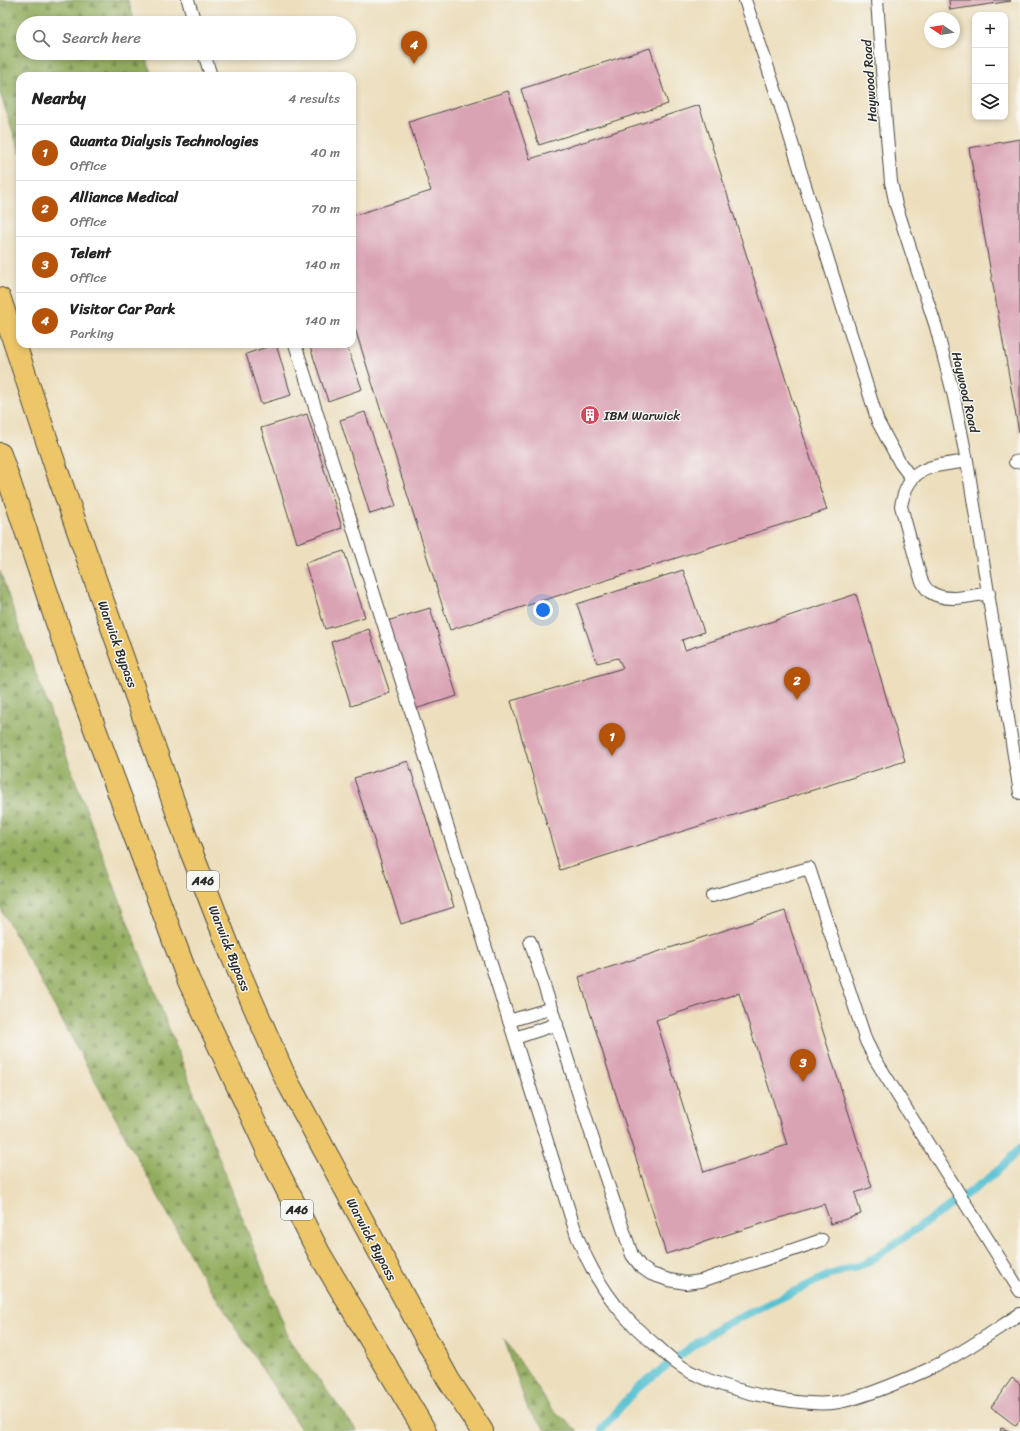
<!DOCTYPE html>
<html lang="en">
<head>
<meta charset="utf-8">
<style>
  body { margin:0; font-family:Sriracha,sans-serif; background:#f6f6f6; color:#222 }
  .controls { position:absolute; right:12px; top:12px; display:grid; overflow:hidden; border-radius:8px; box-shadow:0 2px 6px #0003 }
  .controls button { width:36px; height:36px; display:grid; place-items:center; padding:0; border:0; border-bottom:1px solid #e0e0e0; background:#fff; color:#222; font:20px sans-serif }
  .compass { position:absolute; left:924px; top:12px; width:36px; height:36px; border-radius:50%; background:#fff; box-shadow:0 2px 6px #0003; rotate:282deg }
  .you { position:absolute; left:543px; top:610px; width:14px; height:14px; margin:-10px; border:3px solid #fff; border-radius:50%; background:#1a73e8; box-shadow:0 0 0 6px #1a73e833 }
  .badge { display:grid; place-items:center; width:26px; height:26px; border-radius:50%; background:#b45309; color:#fff; font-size:13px; font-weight:700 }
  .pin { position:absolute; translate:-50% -33px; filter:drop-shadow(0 1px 2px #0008) }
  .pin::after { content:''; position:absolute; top:21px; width:14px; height:12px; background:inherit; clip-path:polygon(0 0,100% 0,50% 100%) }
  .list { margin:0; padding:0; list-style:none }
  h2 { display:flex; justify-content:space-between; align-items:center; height:52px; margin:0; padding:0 16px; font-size:17px }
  h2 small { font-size:13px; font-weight:400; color:#767676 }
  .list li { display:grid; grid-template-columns:26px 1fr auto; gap:12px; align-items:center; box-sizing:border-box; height:56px; padding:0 16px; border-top:1px solid #e0e0e0 }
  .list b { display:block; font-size:15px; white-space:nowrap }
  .list p { margin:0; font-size:13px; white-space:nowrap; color:#767676 }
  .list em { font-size:13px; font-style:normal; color:#767676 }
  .icon { flex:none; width:22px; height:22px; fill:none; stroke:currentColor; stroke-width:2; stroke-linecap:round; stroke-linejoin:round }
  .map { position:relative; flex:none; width:1020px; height:1431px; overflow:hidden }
  .search { position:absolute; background:#fff; box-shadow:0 2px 6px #0003; left:16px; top:16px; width:340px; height:44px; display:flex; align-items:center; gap:10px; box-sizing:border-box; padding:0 14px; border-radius:22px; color:#767676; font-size:15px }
  .panel { position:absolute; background:#fff; box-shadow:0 2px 6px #0003; left:16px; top:72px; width:340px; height:276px; border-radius:12px }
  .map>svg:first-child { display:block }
  .forest { fill:url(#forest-firs); stroke:#5f6c45 }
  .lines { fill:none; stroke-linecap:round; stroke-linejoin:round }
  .stream { stroke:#56c1d1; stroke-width:8 }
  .building { fill:#daa3b4; fill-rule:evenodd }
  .lane-casing { stroke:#484641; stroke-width:14 }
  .highway-casing { stroke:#484641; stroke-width:24 }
  .lane { stroke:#fff; stroke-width:12 }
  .highway { stroke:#ecc669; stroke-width:22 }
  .labels { text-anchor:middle; stroke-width:3; stroke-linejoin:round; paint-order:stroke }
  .shield { fill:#f6f6f2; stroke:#686867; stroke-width:1 }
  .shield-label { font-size:12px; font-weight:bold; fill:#2b2b2b }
  .street-label { font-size:13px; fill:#2b2b2b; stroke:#f6f6f2 }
  .poi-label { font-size:13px; fill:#2b2b2b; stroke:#f6f6f2; text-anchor:start }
</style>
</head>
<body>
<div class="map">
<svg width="1020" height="1431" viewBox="0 0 1020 1431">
  <defs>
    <pattern id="forest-firs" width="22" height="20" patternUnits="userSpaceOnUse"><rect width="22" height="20" fill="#93ad5f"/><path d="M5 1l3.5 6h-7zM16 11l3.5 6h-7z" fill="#788d4f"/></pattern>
  </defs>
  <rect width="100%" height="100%" fill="#f6f6f2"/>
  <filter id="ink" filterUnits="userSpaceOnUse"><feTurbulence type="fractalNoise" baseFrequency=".025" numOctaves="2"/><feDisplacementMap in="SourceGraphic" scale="8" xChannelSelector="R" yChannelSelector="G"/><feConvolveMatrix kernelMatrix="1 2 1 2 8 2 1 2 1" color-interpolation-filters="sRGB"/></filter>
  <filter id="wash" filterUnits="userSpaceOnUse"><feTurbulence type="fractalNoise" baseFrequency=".012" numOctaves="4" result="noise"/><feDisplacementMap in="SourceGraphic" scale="16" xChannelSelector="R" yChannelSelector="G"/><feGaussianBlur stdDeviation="0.9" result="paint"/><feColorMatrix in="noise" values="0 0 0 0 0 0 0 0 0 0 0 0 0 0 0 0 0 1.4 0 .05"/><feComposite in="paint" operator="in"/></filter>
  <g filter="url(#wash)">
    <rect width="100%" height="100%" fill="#eddfbe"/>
    <g class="forest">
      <polygon points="0,0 128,0 135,23 23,23 23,53 145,53 152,76 20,76 20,153 0,93"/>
      <polygon points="0,571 19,627 125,915 290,1341 357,1431 302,1431 198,1269 0,907"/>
      <polygon points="504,1338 551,1408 578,1431 547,1431 528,1410"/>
    </g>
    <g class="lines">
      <polyline class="stream" points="602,1429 637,1388 694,1345 722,1326 829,1275 867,1263 987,1180 1004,1165 1020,1148"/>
    </g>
    <g id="blocks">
      <g class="building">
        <polygon points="949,0 1010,0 1011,1 950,10"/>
        <polygon points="650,48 668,104 539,145 521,89"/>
        <polygon points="508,91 530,159 699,105 827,510 450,630 352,319 352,216 431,191 409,122"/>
        <polygon points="1020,139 1020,433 1019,433 969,148"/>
        <polygon points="276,344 291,395 261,404 246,354"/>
        <polygon points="309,344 346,344 362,389 328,401"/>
        <polygon points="365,412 396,506 370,514 340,420"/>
        <polygon points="307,414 342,528 297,543 261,428"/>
        <polygon points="344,551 365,617 325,629 305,563"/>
        <polygon points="683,570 704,632 682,640 685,650 856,594 905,761 560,870 511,701 623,668 618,658 597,663 577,604"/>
        <polygon points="430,608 457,696 415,709 387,621"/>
        <polygon points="369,629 390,693 351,706 331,642"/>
        <polygon points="408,761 454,907 401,924 354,778"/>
        <path d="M785,911L872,1187L855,1193L861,1214L831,1224L824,1204L666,1254L579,977ZM739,993L787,1145L704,1172L656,1020Z"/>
        <polygon points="1012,1378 1020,1384 1020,1420 1016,1426 991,1407"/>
        <polygon points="1001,1428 1010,1431 1000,1431"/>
      </g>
    </g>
  </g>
  <g filter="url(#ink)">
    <use href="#blocks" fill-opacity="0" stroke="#484641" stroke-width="1"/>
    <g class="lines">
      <g class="lane-casing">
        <g id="lane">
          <polyline points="188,0 195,23"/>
          <polyline points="745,0 779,101 878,422 900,463 912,479"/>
          <polyline points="877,0 886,125 891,182 896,205 936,327 954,397 967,461 1020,793"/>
          <polyline points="204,53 211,76"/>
          <path d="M295,344L577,1236C588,1264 603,1291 623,1314C633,1326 646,1337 658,1347C670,1358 682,1369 697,1375C718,1385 741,1391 763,1396C786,1401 816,1406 839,1402C859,1398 880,1390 899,1382C911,1377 923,1372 935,1366C965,1352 992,1332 1020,1314"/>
          <path d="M967,461C932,467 909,464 901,506L921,579C923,584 926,589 930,592C947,603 970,596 989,593"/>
          <polyline points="1015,462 1020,461"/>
          <polyline points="712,896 809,868 866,1041 875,1059 1020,1291"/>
          <polyline points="530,941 597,1152 632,1255 641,1267 651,1274 669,1280 686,1283 701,1281 822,1240"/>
          <polyline points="509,1021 552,1008"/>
          <polyline points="515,1038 557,1024"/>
        </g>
      </g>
      <g class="highway-casing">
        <g id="highway">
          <polyline points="0,299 57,471 189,846 233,958 285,1077 448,1379 482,1431"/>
          <polyline points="0,454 72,667 188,979 271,1158 319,1253 425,1431"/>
        </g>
      </g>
      <use href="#lane" class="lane"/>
      <use href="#highway" class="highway"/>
    </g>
  </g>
  <defs>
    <g id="building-disc" transform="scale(1)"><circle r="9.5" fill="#d1495b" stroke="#f6f6f2"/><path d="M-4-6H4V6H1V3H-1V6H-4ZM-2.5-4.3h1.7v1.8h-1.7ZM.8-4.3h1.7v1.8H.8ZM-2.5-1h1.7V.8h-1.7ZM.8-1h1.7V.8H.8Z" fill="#fff"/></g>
  </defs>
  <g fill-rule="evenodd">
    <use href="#building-disc" x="590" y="415"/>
  </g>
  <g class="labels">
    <g class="shield">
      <rect x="187" y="871" width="32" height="20" rx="3"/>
      <rect x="281" y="1200" width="32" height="20" rx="3"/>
    </g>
    <g class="shield-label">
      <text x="203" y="885">A46</text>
      <text x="297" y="1214">A46</text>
    </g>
    <g class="street-label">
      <text transform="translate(869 81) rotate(-94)" y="5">Haywood Road</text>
      <text transform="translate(966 392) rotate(77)" y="5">Haywood Road</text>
      <text transform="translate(118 644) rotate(70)" y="5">Warwick Bypass</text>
      <text transform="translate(230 948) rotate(68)" y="5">Warwick Bypass</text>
      <text transform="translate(372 1239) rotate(62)" y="5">Warwick Bypass</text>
    </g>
    <g class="poi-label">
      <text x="604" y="420">IBM Warwick</text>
    </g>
  </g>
</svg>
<div class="controls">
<button>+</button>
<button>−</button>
<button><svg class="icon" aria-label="layers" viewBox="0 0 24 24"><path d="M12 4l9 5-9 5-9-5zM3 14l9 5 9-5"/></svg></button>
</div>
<svg class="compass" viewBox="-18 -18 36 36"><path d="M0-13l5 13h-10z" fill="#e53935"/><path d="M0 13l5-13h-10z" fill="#767676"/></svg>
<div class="you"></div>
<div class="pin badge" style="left:612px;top:756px">1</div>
<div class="pin badge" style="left:797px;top:700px">2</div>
<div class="pin badge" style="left:803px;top:1082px">3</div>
<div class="pin badge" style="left:414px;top:64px">4</div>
<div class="search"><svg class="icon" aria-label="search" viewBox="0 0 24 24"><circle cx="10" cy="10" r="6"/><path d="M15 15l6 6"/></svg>Search here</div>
<section class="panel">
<h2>Nearby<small>4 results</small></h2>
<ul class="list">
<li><span class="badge">1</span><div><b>Quanta Dialysis Technologies</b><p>Office</p></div><em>40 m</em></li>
<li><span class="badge">2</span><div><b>Alliance Medical</b><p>Office</p></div><em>70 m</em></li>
<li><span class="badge">3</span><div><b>Telent</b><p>Office</p></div><em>140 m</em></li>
<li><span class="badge">4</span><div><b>Visitor Car Park</b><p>Parking</p></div><em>140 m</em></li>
</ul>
</section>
</div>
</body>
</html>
